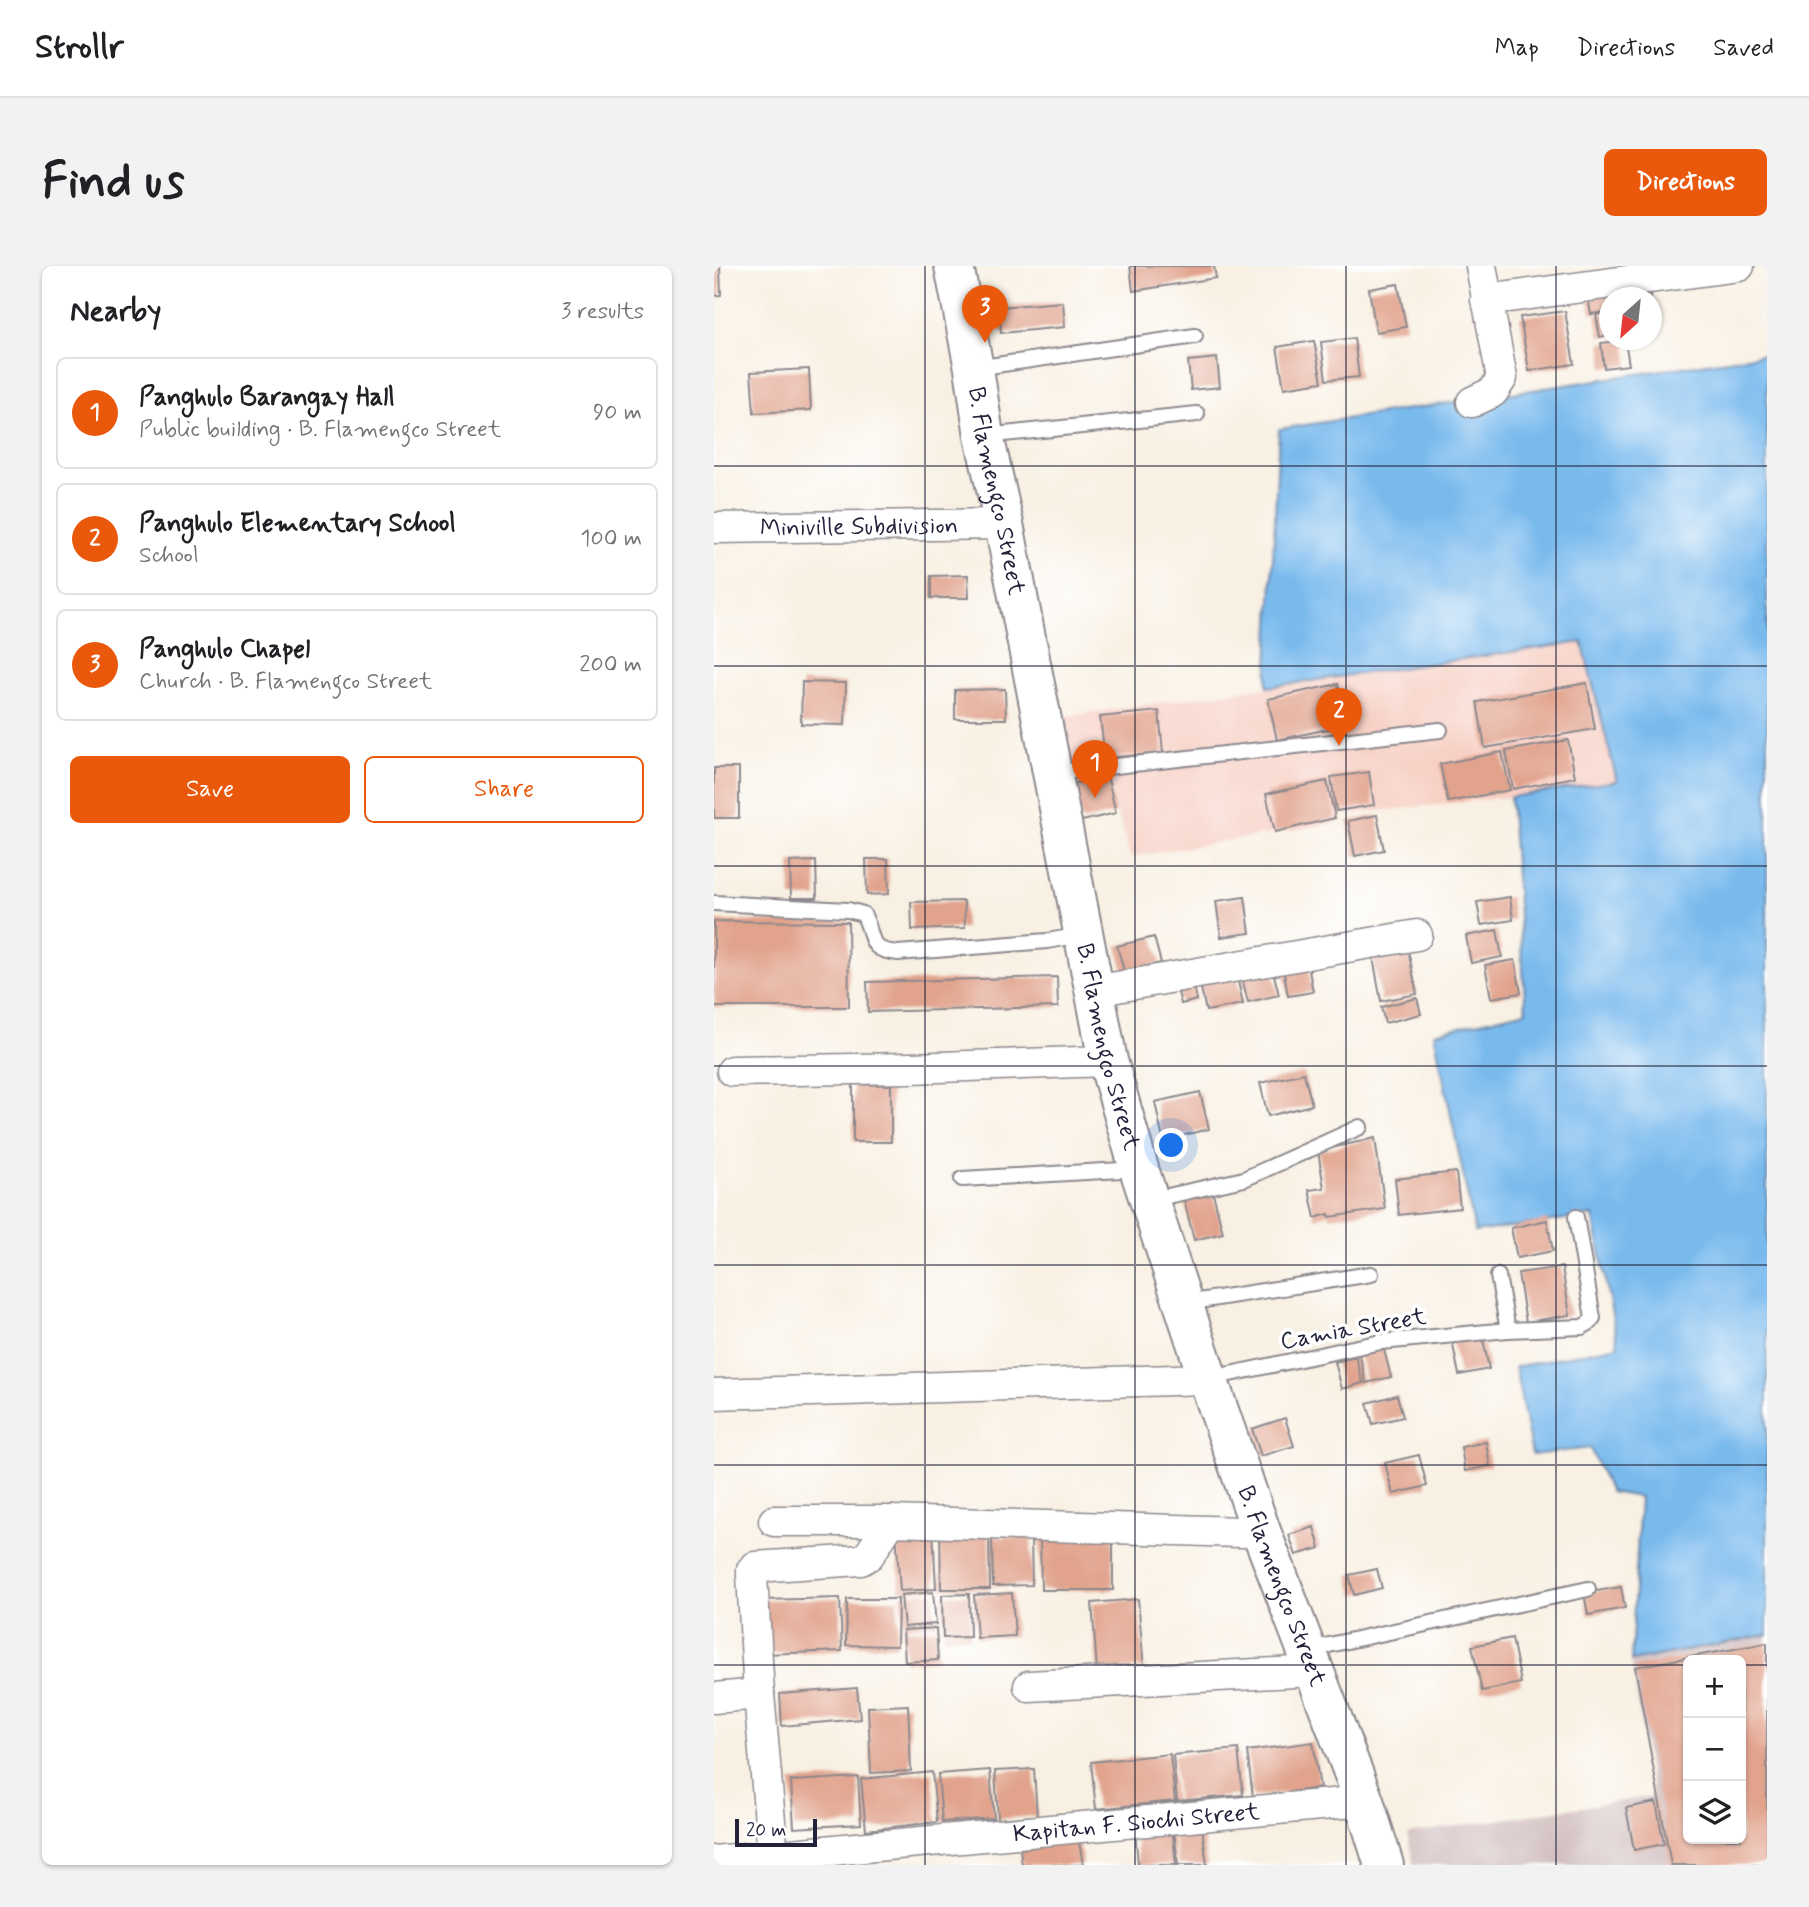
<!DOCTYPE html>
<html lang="en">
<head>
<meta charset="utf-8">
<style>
  body { margin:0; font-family:Mynerve,sans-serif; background:#f2f2f2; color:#202124 }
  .controls { position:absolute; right:21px; bottom:21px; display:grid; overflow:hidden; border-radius:10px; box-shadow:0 2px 5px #0004 }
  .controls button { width:63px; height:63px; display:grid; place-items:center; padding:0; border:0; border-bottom:2px solid #e0e0e0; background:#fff; color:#202124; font:35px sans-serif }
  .compass { position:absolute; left:885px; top:21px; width:63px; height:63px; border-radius:50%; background:#fff; box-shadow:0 2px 5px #0004; rotate:207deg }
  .scale { position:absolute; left:21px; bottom:18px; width:82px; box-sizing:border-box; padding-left:7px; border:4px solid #22223b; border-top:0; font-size:19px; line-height:24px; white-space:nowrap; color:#22223b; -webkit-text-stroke:5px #fff; paint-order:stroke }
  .you { position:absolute; left:458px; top:880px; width:24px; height:24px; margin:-18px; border:5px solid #fff; border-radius:50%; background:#1a73e8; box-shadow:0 0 0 10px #1a73e833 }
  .badge { display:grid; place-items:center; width:46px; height:46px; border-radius:50%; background:#ea580c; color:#fff; font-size:23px; font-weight:700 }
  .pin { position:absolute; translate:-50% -58px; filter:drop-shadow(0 2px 4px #0008) }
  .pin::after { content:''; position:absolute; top:37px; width:24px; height:21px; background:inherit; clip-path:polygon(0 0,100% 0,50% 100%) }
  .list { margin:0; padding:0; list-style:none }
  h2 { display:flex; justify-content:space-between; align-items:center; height:91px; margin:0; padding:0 28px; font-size:30px }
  h2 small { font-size:23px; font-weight:400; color:#757577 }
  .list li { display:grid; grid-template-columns:46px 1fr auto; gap:21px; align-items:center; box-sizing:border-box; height:112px; margin:0 14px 14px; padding:0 14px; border:2px solid #e0e0e0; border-radius:10px }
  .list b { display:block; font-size:26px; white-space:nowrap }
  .list p { margin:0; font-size:23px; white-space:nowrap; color:#757577 }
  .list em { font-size:23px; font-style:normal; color:#757577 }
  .actions { display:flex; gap:14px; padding:21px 28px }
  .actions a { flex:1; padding:16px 0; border:2px solid #ea580c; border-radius:10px; text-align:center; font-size:24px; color:#ea580c }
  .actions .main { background:#ea580c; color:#fff }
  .icon { flex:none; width:38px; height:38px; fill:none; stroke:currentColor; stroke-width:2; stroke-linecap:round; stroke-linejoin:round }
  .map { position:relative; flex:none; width:1053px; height:1599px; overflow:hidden; border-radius:10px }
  header { display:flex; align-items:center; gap:42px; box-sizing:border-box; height:98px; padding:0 35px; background:#fff; border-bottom:2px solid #e0e0e0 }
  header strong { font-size:33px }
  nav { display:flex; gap:38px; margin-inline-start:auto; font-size:24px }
  .intro { display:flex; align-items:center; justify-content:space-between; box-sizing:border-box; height:168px; padding:0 42px }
  h1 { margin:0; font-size:49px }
  .button { padding:18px 32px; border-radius:10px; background:#ea580c; color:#fff; font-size:24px; font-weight:700 }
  main { display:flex; gap:42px; padding:0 42px }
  aside { flex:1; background:#fff; border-radius:10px; box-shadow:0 2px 5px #0004 }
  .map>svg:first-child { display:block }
  .built { fill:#f7d1c6 }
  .industrial { fill:#d2bfbf; fill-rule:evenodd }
  .water { fill:#79baed; stroke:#4e6e94; stroke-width:2 }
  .building { fill:#e1a38c; fill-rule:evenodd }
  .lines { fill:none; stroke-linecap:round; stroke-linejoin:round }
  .lane-casing { stroke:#8d898e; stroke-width:18 }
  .street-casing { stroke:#8d898e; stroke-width:33 }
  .secondary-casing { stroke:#8d898e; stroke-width:42 }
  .lane { stroke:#fff; stroke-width:14 }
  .street { stroke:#fff; stroke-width:30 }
  .secondary { stroke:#fff; stroke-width:38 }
  .grid { fill:none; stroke:#22223b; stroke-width:2; stroke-opacity:0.55 }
  .labels { text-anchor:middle; stroke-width:7; stroke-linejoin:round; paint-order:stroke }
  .street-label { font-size:24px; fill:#22223b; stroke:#fff }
</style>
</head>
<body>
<header>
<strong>Strollr</strong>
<nav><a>Map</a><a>Directions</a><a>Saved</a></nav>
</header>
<div class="intro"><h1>Find us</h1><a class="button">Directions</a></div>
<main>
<aside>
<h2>Nearby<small>3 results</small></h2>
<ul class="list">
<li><span class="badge">1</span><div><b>Panghulo Barangay Hall</b><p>Public building · B. Flamengco Street</p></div><em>90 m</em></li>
<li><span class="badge">2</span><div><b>Panghulo Elementary School</b><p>School</p></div><em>100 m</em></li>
<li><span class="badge">3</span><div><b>Panghulo Chapel</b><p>Church · B. Flamengco Street</p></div><em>200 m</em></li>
</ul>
<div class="actions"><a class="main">Save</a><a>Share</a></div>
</aside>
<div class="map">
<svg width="1053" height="1599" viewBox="0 0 1053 1599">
  <rect width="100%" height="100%" fill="#fff"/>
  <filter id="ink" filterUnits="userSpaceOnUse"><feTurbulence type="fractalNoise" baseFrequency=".0143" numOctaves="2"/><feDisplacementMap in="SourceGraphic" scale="14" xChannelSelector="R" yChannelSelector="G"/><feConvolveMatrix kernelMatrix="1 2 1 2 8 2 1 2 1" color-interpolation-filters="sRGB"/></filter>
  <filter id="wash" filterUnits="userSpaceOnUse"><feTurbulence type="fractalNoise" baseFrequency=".00686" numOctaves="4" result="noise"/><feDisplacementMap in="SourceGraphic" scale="28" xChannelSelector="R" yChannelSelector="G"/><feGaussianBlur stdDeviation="1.57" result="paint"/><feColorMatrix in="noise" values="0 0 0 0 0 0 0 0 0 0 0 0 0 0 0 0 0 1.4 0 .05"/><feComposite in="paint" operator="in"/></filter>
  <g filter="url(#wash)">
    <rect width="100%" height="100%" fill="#f8f0e2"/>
    <polygon class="built" points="868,376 903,515 796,531 627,549 627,556 416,591 393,509 359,518 352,450"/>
    <path class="industrial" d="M1053,1369V1599H700L693,1568L939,1530L917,1395ZM974,1394H1027V1573H974Z"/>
    <polygon class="water" points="1053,88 1053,1369 917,1395 926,1231 896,1226 876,1182 818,1189 801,1101 904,1080 879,949 761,966 720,767 812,745 796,531 903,515 868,376 553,421 565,163"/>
    <g id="blocks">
      <g class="building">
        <polygon points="0,0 6,0 7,29 0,30"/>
        <polygon points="416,0 500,0 502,12 419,25"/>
        <polygon points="684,18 692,61 662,66 655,23"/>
        <polygon points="902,21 904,32 896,32 896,45 877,48 873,26"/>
        <polygon points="937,26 937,32 915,32 915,30"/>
        <polygon points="349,36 351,61 287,67 285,41"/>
        <polygon points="851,45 860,98 815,105 806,51"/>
        <polygon points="896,46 896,69 886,71 882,49"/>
        <polygon points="640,72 645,111 612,114 607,76"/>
        <polygon points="911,74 915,99 890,102 887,77"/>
        <polygon points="600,75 608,116 570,122 563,81"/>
        <polygon points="503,92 506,121 477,124 474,95"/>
        <polygon points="95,103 97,144 40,147 37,106"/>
        <polygon points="254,309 255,332 217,332 217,310"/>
        <polygon points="88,416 132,417 131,459 87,458"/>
        <polygon points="873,417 881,463 771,482 763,436"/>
        <polygon points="624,418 633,459 563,474 554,433"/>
        <polygon points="291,423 292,453 241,453 241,424"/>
        <polygon points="445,445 449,487 391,492 386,451"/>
        <polygon points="854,474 861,511 799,523 792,485"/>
        <polygon points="788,486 796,524 734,536 726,498"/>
        <rect x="0" y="502" width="25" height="50"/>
        <polygon points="655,506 660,539 622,545 617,511"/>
        <polygon points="393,509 402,547 368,555 359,518"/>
        <polygon points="613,515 621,552 561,566 552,528"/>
        <polygon points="663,549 670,584 641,590 634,555"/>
        <polygon points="152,593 174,593 175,628 153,629"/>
        <polygon points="102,595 103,632 77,632 76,596"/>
        <polygon points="531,631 536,667 507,671 502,635"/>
        <polygon points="796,631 799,654 767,659 763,636"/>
        <polygon points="250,635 251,662 198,664 197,636"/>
        <polygon points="0,655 134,656 135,741 0,741"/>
        <polygon points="783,664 788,691 757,697 752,670"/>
        <polygon points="440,671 447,697 410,705 403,680"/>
        <polygon points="694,684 703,728 667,735 659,691"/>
        <polygon points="593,693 599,726 574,730 568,697"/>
        <polygon points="801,694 807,727 777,732 771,699"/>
        <polygon points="557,697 565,729 534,736 526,705"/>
        <polygon points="522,706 529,738 492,745 485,713"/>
        <polygon points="343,711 344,741 154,746 153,716"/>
        <polygon points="478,711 483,734 467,738 461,714"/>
        <polygon points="703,732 707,748 671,757 667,741"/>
        <polygon points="590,807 598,839 554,850 546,817"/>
        <polygon points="139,818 177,819 177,876 139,876"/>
        <polygon points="486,826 495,863 449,874 441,836"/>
        <polygon points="661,872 671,943 616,951 615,948 601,952 595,924 610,922 604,885"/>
        <polygon points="742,906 746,942 685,949 681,913"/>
        <polygon points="499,927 509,967 480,974 470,934"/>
        <polygon points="833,954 839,985 803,992 797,962"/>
        <polygon points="848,1001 856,1049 812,1056 804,1007"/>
        <polygon points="768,1068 775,1103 745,1109 738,1074"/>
        <polygon points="669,1080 677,1111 652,1117 645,1086"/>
        <polygon points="642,1091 649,1117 628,1123 621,1096"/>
        <polygon points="683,1129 689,1151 659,1158 653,1137"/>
        <polygon points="571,1152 580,1180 547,1190 538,1163"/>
        <polygon points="772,1176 776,1200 751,1205 747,1181"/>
        <polygon points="705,1189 713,1220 679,1228 671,1197"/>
        <polygon points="600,1261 606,1282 582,1289 575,1269"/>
        <polygon points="219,1263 222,1323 186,1325 182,1265"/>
        <polygon points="275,1265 276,1323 227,1323 226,1266"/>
        <polygon points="326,1268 399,1268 399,1324 327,1324"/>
        <polygon points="278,1271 317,1271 318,1319 279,1320"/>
        <polygon points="663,1303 668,1322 640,1329 635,1309"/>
        <polygon points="907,1321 911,1342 874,1349 870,1327"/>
        <polygon points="219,1326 222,1358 190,1361 187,1329"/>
        <polygon points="298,1327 301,1370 263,1372 260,1329"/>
        <polygon points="255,1328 256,1371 229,1372 228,1329"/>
        <polygon points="126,1332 128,1385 51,1388 48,1334"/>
        <polygon points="133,1333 184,1333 183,1380 132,1379"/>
        <polygon points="424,1333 430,1402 383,1405 378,1337"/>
        <polygon points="222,1362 224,1394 191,1396 189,1364"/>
        <polygon points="798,1372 807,1417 768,1425 758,1380"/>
        <path d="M1053,1377V1599H957L921,1401ZM974,1394H1027V1573H974Z"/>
        <polygon points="143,1422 146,1453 68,1460 66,1428"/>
        <polygon points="194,1439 197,1505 157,1507 154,1441"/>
        <polygon points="599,1476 606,1522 539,1531 533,1485"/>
        <polygon points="524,1483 529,1529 463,1535 459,1489"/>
        <polygon points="456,1488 461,1535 382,1543 377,1496"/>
        <polygon points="320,1503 323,1550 284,1553 281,1505"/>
        <polygon points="276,1504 280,1552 228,1556 224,1508"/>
        <polygon points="218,1506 223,1556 152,1564 147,1513"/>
        <polygon points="144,1511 147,1558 80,1562 77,1515"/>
        <polygon points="942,1536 950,1578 920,1584 912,1542"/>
        <polygon points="458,1560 462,1599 424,1599 421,1563"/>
        <polygon points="488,1561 493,1599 464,1599 460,1564"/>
        <polygon points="365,1575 369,1599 308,1599 306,1583"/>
      </g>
    </g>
  </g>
  <g filter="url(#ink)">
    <use href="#blocks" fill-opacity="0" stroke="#8d898e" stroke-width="2"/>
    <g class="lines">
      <g class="lane-casing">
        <g id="lane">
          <polyline points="262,102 481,70"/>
          <polyline points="271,170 483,148"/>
          <polyline points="339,507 726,464"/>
          <path d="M0,637L134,644L149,648C162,671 151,684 184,687L333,675L368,669"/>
          <polyline points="248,913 425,903"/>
          <polyline points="436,934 530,913 646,861"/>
          <polyline points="472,1037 657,1008"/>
          <polyline points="794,1064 868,1061 875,1057 879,1052 862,951"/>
          <polyline points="497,1112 667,1076 794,1064 784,1010"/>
          <polyline points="594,1386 615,1379 874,1323"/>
        </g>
      </g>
      <g class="street-casing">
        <g id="street">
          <polyline points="772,34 1025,0"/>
          <polyline points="758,136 779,126 788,112 767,0"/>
          <path id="s1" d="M0,262L290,258"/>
          <polyline points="380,725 703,669"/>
          <polyline points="18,805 196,802 394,795"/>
          <polyline points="0,1128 494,1113"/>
          <polyline points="60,1255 177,1255"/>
          <polyline points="315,1420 601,1405"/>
          <polyline points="0,1432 45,1428"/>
          <polyline points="59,1590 45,1428 38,1309 38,1304 41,1301 147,1294 155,1289 177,1255 526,1266 547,1265"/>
          <path id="s2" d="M0,1595L650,1535"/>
        </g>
      </g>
      <g class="secondary-casing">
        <g id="secondary">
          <path id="s3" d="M240,0L260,102L270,170L290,258L394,795L425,903L494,1113L547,1265L650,1535L670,1599"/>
        </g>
      </g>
      <use href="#lane" class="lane"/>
      <use href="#street" class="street"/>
      <use href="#secondary" class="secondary"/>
    </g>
  </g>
  <path class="grid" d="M211,0V1599M421,0V1599M632,0V1599M842,0V1599M0,200H1053M0,400H1053M0,600H1053M0,800H1053M0,999H1053M0,1199H1053M0,1399H974M1027,1399H1053"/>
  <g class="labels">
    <g class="street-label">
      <text dy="8" stroke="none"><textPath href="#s3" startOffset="229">B. Flamengco Street</textPath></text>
      <text dy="8" stroke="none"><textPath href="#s1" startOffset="145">Miniville Subdivision</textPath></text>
      <text dy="8" stroke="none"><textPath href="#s3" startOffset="796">B. Flamengco Street</textPath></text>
      <text transform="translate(639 1062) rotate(-10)" y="8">Camia Street</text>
      <text dy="8" stroke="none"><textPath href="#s3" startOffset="1363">B. Flamengco Street</textPath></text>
      <text dy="8" stroke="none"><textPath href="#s2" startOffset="424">Kapitan F. Siochi Street</textPath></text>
    </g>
  </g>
</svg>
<div class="controls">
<button>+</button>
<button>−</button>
<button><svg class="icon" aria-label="layers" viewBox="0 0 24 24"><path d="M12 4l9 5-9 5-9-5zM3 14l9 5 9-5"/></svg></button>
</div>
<svg class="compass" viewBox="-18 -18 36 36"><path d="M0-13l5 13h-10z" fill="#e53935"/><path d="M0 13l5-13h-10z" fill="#757577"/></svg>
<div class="scale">20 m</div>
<div class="you"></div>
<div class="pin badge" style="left:381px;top:532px">1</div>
<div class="pin badge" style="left:625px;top:480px">2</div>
<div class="pin badge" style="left:271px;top:77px">3</div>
</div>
</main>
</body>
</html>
